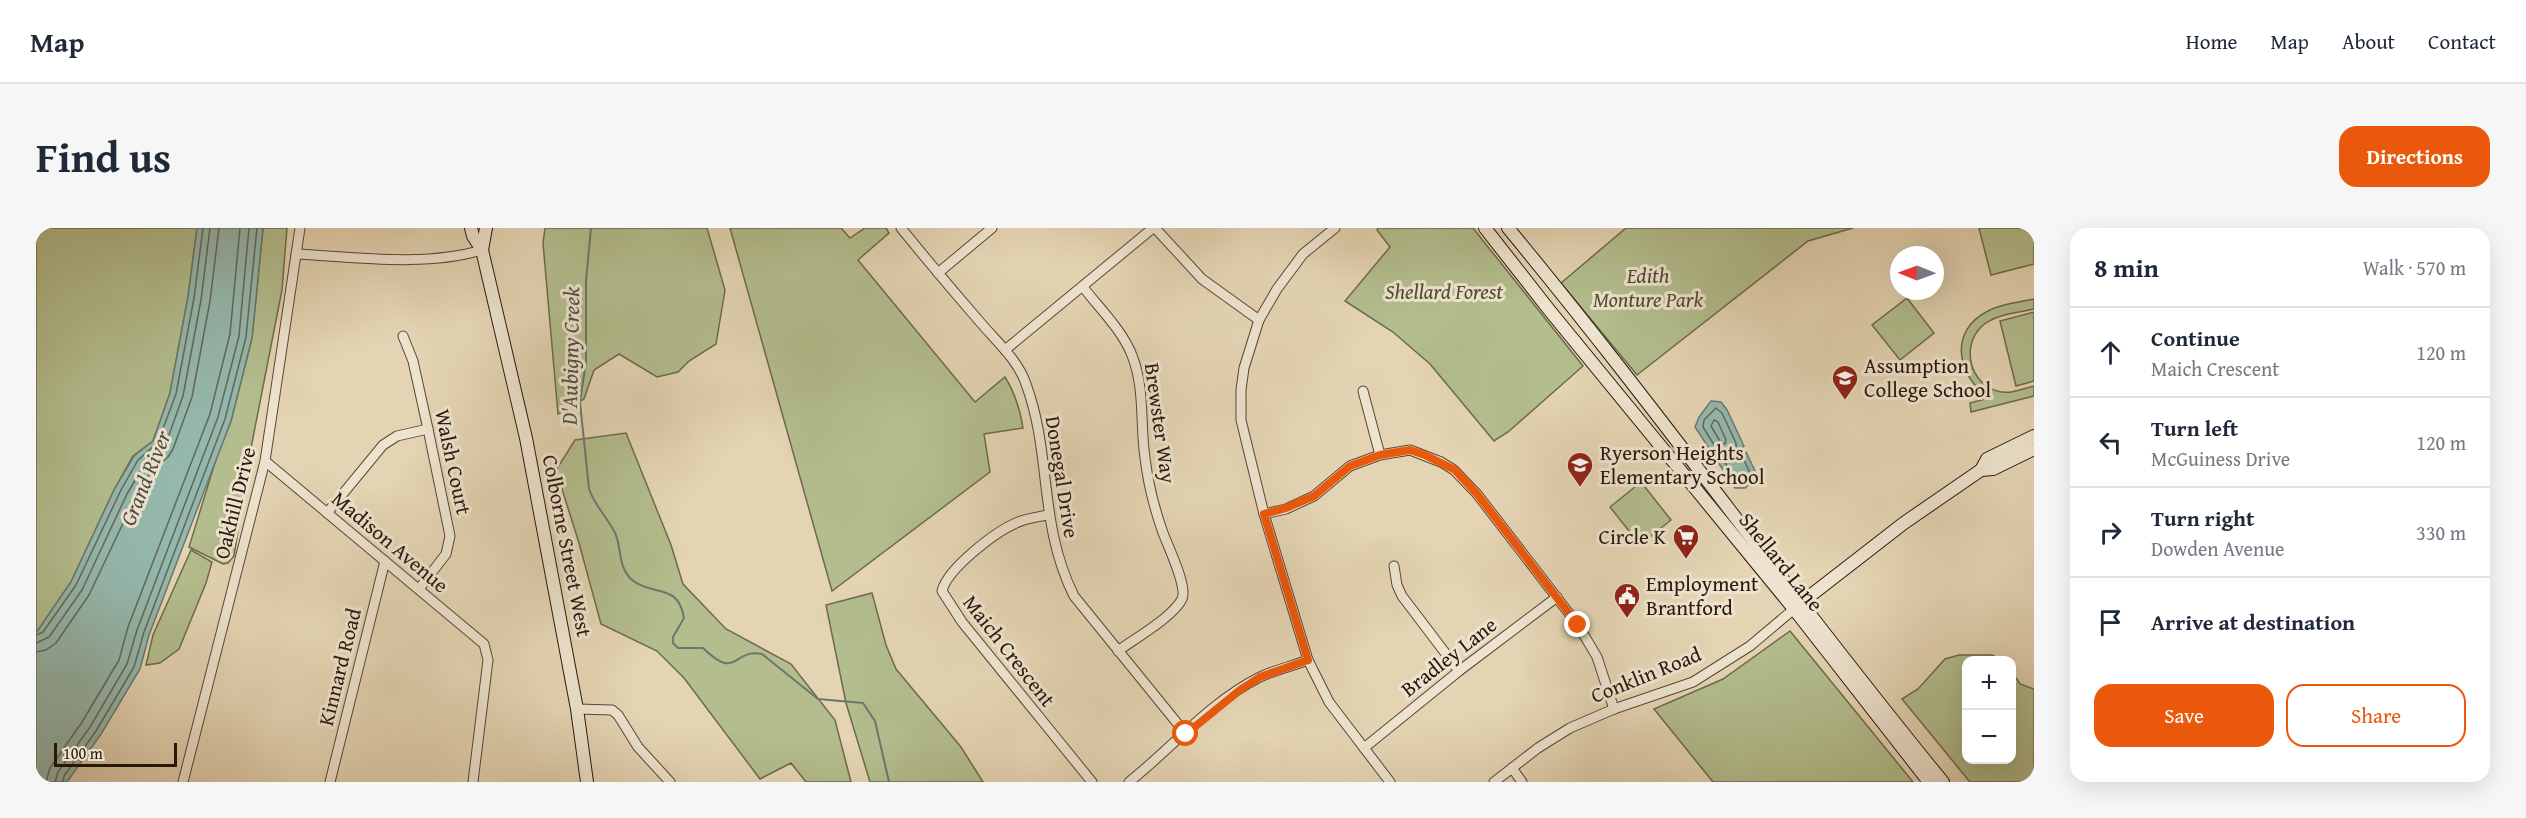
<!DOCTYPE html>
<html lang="en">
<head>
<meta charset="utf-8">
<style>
  body { margin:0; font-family:"Gentium Book Plus",serif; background:#f6f6f7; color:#1f2937 }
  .controls { position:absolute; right:18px; bottom:18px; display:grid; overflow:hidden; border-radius:12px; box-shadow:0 6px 24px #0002 }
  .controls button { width:54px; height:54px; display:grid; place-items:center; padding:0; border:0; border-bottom:2px solid #e0e1e3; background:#fff; color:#1f2937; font:30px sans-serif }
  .compass { position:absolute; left:1854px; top:18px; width:54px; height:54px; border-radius:50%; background:#fff; box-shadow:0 6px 24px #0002; rotate:271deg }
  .scale { position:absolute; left:18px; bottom:15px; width:123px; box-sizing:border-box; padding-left:6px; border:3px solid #2a170c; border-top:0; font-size:16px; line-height:21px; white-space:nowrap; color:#2a170c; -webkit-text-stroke:4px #ede3ce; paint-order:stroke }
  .stop { position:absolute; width:18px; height:18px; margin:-14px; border:4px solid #ea580c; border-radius:50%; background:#fff }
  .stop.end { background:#ea580c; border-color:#fff; box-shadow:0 2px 6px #0008 }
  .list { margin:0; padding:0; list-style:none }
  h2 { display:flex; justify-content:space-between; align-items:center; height:78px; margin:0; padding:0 24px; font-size:26px }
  h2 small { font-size:20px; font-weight:400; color:#747a83 }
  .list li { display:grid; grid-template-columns:39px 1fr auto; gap:18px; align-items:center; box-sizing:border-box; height:90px; padding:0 24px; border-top:2px solid #e0e1e3 }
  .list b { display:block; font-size:22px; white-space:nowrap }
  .list p { margin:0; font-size:20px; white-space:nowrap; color:#747a83 }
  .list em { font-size:20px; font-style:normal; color:#747a83 }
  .actions { display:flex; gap:12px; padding:18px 24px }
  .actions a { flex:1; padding:14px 0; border:2px solid #ea580c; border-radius:18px; text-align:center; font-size:21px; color:#ea580c }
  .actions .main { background:#ea580c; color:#fff }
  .icon { flex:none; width:33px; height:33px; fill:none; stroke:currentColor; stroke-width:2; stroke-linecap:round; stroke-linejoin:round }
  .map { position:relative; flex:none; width:1998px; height:554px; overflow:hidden; border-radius:18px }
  header { display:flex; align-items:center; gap:36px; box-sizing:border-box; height:84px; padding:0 30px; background:#fff; border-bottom:2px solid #e0e1e3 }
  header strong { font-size:28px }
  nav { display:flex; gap:33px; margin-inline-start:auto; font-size:21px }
  .intro { display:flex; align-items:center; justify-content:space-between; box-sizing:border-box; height:144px; padding:0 36px }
  h1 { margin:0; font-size:42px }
  .button { padding:15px 27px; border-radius:18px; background:#ea580c; color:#fff; font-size:21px; font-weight:700 }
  main { display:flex; gap:36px; padding:0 36px }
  aside { flex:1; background:#fff; border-radius:18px; box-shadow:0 6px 24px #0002 }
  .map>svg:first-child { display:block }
  .green { fill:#b3bd8d; stroke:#6e6a4c; stroke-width:1.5 }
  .water { fill:#95b8ad; stroke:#6a786d; stroke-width:1.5 }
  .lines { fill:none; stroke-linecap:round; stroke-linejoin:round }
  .shore { stroke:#60685c; stroke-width:1.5 }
  .stream { stroke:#6a786d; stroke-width:2 }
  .street-casing { stroke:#584636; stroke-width:11 }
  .secondary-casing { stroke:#2a170c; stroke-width:14 }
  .street { stroke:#ede3ce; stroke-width:9 }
  .secondary { stroke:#ede3ce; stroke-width:12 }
  .route { stroke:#ea580c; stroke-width:8 }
  .labels { text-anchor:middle; stroke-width:6; stroke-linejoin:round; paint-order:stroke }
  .park-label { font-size:21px; font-style:italic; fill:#534933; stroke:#ede3ce }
  .poi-label { font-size:21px; fill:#2a170c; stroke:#ede3ce; text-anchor:start }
  .street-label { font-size:21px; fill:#2a170c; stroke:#ede3ce }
  .water-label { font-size:22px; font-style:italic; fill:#4f4f44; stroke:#ede3ce }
</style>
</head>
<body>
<header>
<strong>Map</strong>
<nav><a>Home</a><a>Map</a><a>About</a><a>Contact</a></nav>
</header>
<div class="intro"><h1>Find us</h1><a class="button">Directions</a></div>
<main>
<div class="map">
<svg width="1998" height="554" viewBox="0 0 1998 554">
  <rect width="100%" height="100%" fill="#e4d4b3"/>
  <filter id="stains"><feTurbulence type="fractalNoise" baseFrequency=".00333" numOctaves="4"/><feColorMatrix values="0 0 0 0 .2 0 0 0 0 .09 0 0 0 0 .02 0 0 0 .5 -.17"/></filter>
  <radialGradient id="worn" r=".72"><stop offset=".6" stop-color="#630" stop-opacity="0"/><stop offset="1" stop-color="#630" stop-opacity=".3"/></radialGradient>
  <g class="green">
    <polygon points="0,0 161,0 152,69 134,165 117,213 97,228 79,260 35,354 0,405"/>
    <polygon points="227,0 251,0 246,62 214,225 198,328 192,335 187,336 153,319 181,228 195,193 216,110"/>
    <polygon points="509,0 671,0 689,62 680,116 653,133 642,144 621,149 583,126 558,142 548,171 522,186 507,15"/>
    <path d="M694,0H805L814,10L829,0H850L853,5L822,32L939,174L969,149C979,165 984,181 987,200L948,206L954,244L796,363Z"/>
    <polygon points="1342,0 1437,0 1547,138 1472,204 1458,213 1394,136 1357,104 1309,73 1354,19 1341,2"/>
    <polygon points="1590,0 1817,0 1772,13 1601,147 1525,55"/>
    <polygon points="1943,0 1998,0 1998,36 1955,47"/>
    <polygon points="1871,70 1898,105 1864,132 1836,97"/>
    <path d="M1998,71V81C1981,85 1958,86 1945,99C1925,119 1934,155 1961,163C1974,167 1986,161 1998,158V168L1935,184L1934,175L1953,170C1921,148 1912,103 1952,83C1965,76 1984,74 1998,71Z"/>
    <polygon points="1998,84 1998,153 1980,158 1964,93"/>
    <polygon points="590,205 635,317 647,356 690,401 755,436 799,492 815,554 770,554 755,535 724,551 648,450 621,423 565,396 543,315 520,242 539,212"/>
    <polygon points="1605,254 1635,292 1604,317 1574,279"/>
    <polygon points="155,322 176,334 170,355 143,421 124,435 110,437 117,407"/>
    <polygon points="836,365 850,417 860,441 925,519 947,554 834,554 810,475 790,377"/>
    <polygon points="1754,403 1877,554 1677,554 1618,481 1687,451"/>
    <polygon points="1923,427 1956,427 1966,432 1930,433 1930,532 1976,532 1976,444 1984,456 1998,461 1998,554 1934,554 1866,471 1882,461 1909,431"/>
  </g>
  <g class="water">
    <polygon points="161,0 227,0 216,110 195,193 113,407 104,441 65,506 31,554 0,554 0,405 35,354 79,260 98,228 117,213 134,165 152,69"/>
    <polygon points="1675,173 1685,174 1691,182 1708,218 1705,221 1707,226 1710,224 1721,247 1725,250 1723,256 1714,255 1709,260 1699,260 1659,199 1663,189"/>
  </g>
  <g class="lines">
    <g class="shore">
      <polygon points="1680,180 1686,185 1700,215 1701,228 1708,232 1714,245 1706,254 1696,246 1667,199 1668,192"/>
      <polygon points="1678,192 1682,194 1690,212 1689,216 1685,215 1675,198"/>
      <polyline points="0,407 7,404 40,357 85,262 102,232 122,214 140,166 158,70 167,0"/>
      <polyline points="0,415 13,409 46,362 91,266 108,237 129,218 147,168 165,72 174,0"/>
      <polyline points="0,424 10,422 20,415 53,367 99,270 115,243 132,229 137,221 156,169 174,73 183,0"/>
      <polyline points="10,554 14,540 46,494 83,432 92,399 174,186 194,106 204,0"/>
      <polyline points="19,554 22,544 54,499 91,436 101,402 182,189 203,108 213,0"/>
      <polyline points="27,554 28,548 60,503 98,439 108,404 189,191 210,109 221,0"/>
    </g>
    <path class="stream" d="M555,0L550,53V134L544,174L553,261C559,278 571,289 579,305C586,319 581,338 596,352C617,369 642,354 648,390L637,409V415L642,420H667C702,454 696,420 726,426L782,471L827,475L839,493L853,554"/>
    <g class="street-casing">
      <g id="street">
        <path d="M865,0C891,32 917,63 944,94C960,113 982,132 990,156C1016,226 1002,296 1038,368L1150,506"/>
        <polyline points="1119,0 1166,51 1223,92"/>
        <polyline points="1299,0 1267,26 1241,61 1223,92 1208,140 1205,162 1205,192 1228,286 1272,432 1293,474 1354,554"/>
        <path d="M260,26C319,29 389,39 446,22"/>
        <polyline points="902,45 956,0"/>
        <path d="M1047,59C1064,81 1088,104 1097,130C1109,163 1104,197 1109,230C1112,255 1118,279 1126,302C1131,317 1152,358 1146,371C1137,389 1098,411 1082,423"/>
        <polyline points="367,108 377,133 392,201 414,308 410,326 383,361"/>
        <polyline points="969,122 1117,0"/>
        <polyline points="1327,163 1344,227"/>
        <polyline points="229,233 448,416 452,432 437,554"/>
        <polyline points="291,285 347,217 361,208 392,201"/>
        <polyline points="1228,286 1250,281 1278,268 1314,238 1344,227 1374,222 1405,234 1418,242 1441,266 1542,397 1561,429 1578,481"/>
        <path d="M1012,287C1001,289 990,290 980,295C959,304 911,341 906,363L926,394L1056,554"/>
        <polyline points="1358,338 1361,357 1366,368 1423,443"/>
        <polyline points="541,481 576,482 582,487 602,519 634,554"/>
        <polyline points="1328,520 1423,443 1521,369"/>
        <polyline points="1476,540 1486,554"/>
        <polyline points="147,554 229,233 264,0"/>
        <polyline points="294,554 349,333"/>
        <path d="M1093,554C1136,520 1174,474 1224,449C1239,442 1256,438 1272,432"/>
        <polyline points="1458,554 1502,520 1534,500 1578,481 1657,454 1714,418 1758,381"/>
      </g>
    </g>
    <g class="secondary-casing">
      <g id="secondary">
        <polyline points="435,0 437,8 446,22 490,210 541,481 551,554"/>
        <polyline points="1449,0 1514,83 1758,381 1893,554"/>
        <path d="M1472,0C1622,181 1758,373 1907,554"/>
        <polyline points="446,22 450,0"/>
        <polyline points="1945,242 1957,241 1998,221"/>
        <polyline points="1761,378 1868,295 1945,242 1951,231 1998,208"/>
      </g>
    </g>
    <use href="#street" class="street"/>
    <use href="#secondary" class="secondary"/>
  </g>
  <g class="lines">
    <polyline class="route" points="1150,506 1204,462 1224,449 1272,432 1228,286 1250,280 1278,268 1314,238 1344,227 1374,222 1389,227 1419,242 1441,266 1542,397"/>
  </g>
  <defs>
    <g id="school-pin" transform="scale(1.35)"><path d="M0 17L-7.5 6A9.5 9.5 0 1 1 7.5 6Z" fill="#8f2418" stroke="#ede3ce"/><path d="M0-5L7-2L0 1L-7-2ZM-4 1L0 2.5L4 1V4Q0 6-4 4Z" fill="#fff"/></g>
    <g id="supermarket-pin" transform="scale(1.35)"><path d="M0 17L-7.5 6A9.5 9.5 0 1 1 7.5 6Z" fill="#8f2418" stroke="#ede3ce"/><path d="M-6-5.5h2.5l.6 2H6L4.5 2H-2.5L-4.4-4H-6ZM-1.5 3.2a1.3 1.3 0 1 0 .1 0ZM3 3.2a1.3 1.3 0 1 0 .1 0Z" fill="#fff"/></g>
    <g id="civic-pin" transform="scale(1.35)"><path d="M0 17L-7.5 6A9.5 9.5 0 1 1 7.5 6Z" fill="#8f2418" stroke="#ede3ce"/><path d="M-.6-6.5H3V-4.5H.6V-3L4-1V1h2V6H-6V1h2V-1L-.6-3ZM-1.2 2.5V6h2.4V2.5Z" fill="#fff"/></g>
  </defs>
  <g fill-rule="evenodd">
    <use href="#school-pin" x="1809" y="150"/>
    <use href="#school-pin" x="1544" y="237"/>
    <use href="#supermarket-pin" x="1650" y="309"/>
    <use href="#civic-pin" x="1591" y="368"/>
  </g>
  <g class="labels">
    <g class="park-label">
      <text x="1612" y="55">Edith<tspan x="1612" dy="24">Monture Park</tspan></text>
      <text x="1408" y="71">Shellard Forest</text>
    </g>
    <g class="poi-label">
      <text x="1828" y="145">Assumption<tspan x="1828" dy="24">College School</tspan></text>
      <text x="1564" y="232">Ryerson Heights<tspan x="1564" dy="24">Elementary School</tspan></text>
      <text x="1630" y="316" text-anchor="end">Circle K</text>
      <text x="1610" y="363">Employment<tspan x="1610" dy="24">Brantford</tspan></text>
    </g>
    <g class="street-label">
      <text transform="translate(1124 195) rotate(82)" y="7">Brewster Way</text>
      <text transform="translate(417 234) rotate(78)" y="7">Walsh Court</text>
      <text transform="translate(1026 249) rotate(81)" y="7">Donegal Drive</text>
      <text transform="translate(199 275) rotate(-76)" y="7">Oakhill Drive</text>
      <text transform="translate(354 314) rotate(40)" y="7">Madison Avenue</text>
      <text transform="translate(531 318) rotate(79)" y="7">Colborne Street West</text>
      <text transform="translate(1745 334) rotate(51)" y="7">Shellard Lane</text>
      <text transform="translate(973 423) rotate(52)" y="7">Maich Crescent</text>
      <text transform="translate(1413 429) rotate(-38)" y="7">Bradley Lane</text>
      <text transform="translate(304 439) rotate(-76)" y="7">Kinnard Road</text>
      <text transform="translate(1610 447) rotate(-22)" y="7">Conklin Road</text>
    </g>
    <g class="water-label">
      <text transform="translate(534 128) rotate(-89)" y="8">D'Aubigny Creek</text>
      <text transform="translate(109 250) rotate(-68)" y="8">Grand River</text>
    </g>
  </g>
  <rect width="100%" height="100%" filter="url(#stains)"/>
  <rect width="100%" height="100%" fill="url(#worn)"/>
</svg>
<div class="controls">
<button>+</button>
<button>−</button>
</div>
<svg class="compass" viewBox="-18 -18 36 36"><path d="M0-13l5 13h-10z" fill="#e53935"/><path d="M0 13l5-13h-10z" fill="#747a83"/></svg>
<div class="scale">100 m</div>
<div class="stop" style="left:1150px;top:506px"></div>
<div class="stop end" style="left:1542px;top:397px"></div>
</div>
<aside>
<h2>8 min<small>Walk · 570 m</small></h2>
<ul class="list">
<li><svg class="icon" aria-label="ahead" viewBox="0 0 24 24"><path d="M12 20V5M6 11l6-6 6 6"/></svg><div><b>Continue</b><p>Maich Crescent</p></div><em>120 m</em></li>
<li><svg class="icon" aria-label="left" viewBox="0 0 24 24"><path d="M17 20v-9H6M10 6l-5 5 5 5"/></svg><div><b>Turn left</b><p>McGuiness Drive</p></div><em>120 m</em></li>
<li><svg class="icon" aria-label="right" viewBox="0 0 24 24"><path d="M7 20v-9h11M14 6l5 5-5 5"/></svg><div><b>Turn right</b><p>Dowden Avenue</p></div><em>330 m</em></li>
<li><svg class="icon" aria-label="arrive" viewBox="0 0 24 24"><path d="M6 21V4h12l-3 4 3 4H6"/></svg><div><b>Arrive at destination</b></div></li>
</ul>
<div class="actions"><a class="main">Save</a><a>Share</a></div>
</aside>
</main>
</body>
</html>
